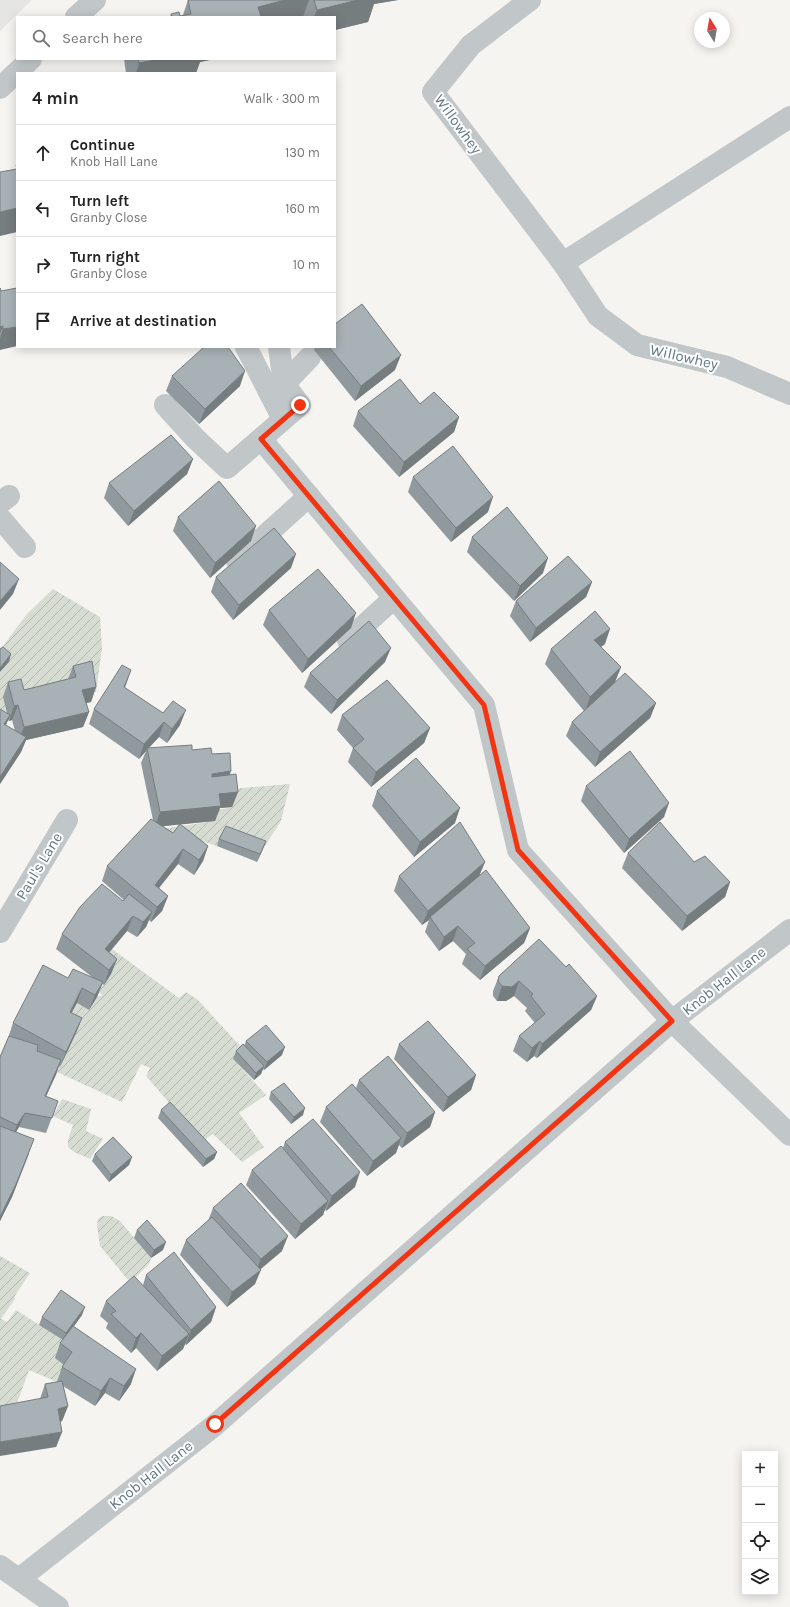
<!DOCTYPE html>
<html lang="en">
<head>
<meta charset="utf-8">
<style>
  body { margin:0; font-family:Karla,sans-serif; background:#f6f6f6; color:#222 }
  .controls { position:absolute; right:12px; bottom:12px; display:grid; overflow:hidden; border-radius:0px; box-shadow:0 2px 10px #0003 }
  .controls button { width:36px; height:36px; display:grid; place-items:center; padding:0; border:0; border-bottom:1px solid #e0e0e0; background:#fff; color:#222; font:20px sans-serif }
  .compass { position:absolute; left:694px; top:12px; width:36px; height:36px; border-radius:50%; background:#fff; box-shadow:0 2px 10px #0003; rotate:349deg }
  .stop { position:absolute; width:12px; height:12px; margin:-9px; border:3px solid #f23412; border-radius:50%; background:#fff }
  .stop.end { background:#f23412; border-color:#fff; box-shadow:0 1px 4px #0008 }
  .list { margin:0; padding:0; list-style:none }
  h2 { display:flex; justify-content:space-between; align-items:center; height:52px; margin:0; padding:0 16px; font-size:17px }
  h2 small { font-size:13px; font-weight:400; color:#767676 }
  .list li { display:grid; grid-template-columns:26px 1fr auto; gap:12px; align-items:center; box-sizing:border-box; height:56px; padding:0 16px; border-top:1px solid #e0e0e0 }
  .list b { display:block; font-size:15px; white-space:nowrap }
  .list p { margin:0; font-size:13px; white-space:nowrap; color:#767676 }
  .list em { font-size:13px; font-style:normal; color:#767676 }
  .icon { flex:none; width:22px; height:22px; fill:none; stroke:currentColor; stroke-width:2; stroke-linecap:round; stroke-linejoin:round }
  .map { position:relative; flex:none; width:790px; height:1607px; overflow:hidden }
  .search { position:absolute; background:#fff; box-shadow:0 2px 10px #0003; left:16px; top:16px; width:320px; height:44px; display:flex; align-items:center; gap:10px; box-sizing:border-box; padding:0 14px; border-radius:0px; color:#767676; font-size:15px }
  .panel { position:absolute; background:#fff; box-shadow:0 2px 10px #0003; left:16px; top:72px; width:320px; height:276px; border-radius:0px }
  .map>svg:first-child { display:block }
  .built { fill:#e5e6e3 }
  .garden { fill:url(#garden-furrows) }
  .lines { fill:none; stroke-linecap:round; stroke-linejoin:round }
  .minor { stroke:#c1c6c9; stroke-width:22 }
  .wall { fill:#90999d; fill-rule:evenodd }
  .shaded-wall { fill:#767d7f }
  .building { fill:#a8b2b6; stroke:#767d7f }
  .route { stroke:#f23412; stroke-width:5 }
  .labels { text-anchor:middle; stroke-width:4; stroke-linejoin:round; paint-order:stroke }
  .street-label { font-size:15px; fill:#617784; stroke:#fff }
</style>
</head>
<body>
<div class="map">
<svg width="790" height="1607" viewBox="0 0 790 1607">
  <defs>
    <pattern id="garden-furrows" width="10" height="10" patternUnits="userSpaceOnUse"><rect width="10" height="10" fill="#d6dcd1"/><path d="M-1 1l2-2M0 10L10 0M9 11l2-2" fill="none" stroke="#b1b7af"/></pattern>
  </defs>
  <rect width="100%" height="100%" fill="#f5f4f0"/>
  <polygon class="built" points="0,0 32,0 0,31"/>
  <g class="garden">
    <polygon points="53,589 100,617 102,648 96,692 0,713 0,672 9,662 0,650 27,614"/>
    <polygon points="290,784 281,821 263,849 217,846 162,829 215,821 214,811 232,807 230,789"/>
    <polygon points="112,949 179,998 186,992 198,1000 241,1047 233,1059 266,1095 239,1113 264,1147 242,1162 213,1134 202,1141 146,1076 150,1068 141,1064 122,1102 57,1072 76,1033 64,1027 77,1003 89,1010 97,997 103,995 92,988 104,985 99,964"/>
    <polygon points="62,1099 91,1109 86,1131 103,1139 90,1159 74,1152 68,1147 68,1140 73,1125 53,1116"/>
    <polygon points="102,1216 111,1216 120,1221 151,1258 149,1264 137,1276 133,1286 100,1246 97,1227 98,1219"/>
    <polygon points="0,1256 30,1273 14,1297 15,1299 1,1319 7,1322 16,1310 63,1340 66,1367 57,1382 29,1370 16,1406 0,1406"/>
  </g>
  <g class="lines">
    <g class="minor">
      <polyline points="530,0 471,45 433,92 563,263 598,316 637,345 727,367 790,394"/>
      <polyline points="76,17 95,0"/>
      <polyline points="0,88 31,59"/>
      <polyline points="563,263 790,117"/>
      <polyline points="246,347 283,419"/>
      <polyline points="284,384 310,357"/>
      <polyline points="165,405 195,438 227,468 300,405 284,384 279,347"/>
      <polyline points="261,439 484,705 518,850 672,1021 790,1135"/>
      <polyline points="0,503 9,496"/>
      <polyline points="0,518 25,547"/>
      <polyline points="237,561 309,496"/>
      <polyline points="348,640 394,598"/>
      <polyline points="0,932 67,820"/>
      <polyline points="0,1566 58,1607"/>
      <polyline points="19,1579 215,1425 672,1021 790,930"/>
    </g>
  </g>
  <g class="wall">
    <polygon points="188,0 398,0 374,4 368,22 335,30 335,17 170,17 171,14 180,16 183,15"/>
    <polygon points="124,59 214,59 200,62 196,73 126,73"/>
    <polygon points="0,288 1,291 17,288 0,350"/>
    <polygon points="315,347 335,347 395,370 355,401 314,350"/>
    <polygon points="172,376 240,386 199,424 166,391"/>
    <polygon points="420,404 459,417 454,432 399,477 353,426 358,411"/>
    <polygon points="193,459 187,474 128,526 104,498 109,483"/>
    <polygon points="413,477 488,512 451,542 408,492"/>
    <polygon points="178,517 251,541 210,578 173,531"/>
    <polygon points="472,537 543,573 514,601 467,552"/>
    <polygon points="291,568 233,620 211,592 216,577"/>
    <polygon points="592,582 586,597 530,642 510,616 516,601"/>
    <polygon points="269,610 351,628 302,673 263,625"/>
    <polygon points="605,644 601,647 621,667 615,682 609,688 656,703 650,718 595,767 566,736 572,722 584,711 545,664 551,649"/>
    <polygon points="385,662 331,714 304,687 310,673"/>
    <path d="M73,666L96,687L91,702L86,703L89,712L83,727L26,740L21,752L0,784L7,713L3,697L8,682L24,690L68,679ZM8,720L9,721L12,720L15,731L6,725Z"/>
    <path d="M124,688L180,725L167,743L159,737L148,748L192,750L212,754L230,775L238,792L232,807L220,808L215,821L180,824L208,846L203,861L194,875L178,864L159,888L168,896L162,911L151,922L149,920L146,927L137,937L127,931L109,953L117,959L111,974L104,985L102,984L97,997L89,1010L77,1003L71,1013L82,1018L76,1033L60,1067L59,1066L46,1097L58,1101L46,1133L19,1127L16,1132L29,1154L12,1197L0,1221V1057L8,1038L13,1023L68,978L96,980L56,949L62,934L124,900L102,881L107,866L153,820L141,763L146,751L139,759L89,724L94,709ZM180,824L173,833L163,826Z"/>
    <polygon points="342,715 430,728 424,743 371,787 348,762 353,748 337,730"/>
    <polygon points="586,786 664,817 624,853 581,801"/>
    <polygon points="377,791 455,823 414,857 372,806"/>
    <polygon points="219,839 263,849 257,862 217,846"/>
    <polygon points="628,853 694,862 730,882 725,897 682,931 622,868"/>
    <polygon points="485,862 479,876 530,928 524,943 480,980 462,964 466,954 453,941 439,951 425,932 429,920 422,925 394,891 399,876"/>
    <polygon points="566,967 597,996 591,1010 537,1058 534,1056 527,1062 513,1051 519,1036 535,1023 525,1011 527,1008 514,996 506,1001 497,1001 493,996 493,991 499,976"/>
    <polygon points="246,1041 282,1055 264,1070 263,1069 261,1074 254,1080 233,1059 236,1051 244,1046"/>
    <polygon points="399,1044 476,1075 471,1090 443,1112 394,1059"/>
    <polygon points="359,1080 435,1112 430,1127 402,1148 399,1145 396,1153 367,1176 320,1122 326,1107 356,1088"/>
    <polygon points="271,1092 303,1115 291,1124 269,1099"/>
    <polygon points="161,1110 217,1152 214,1159 203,1167 158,1118"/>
    <polygon points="285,1142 355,1187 326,1211 325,1209 323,1215 295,1239 246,1185 252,1170 283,1148"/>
    <polygon points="95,1154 132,1157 129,1165 109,1182 92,1161"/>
    <polygon points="213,1208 282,1251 260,1269 255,1284 227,1307 180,1255 186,1240 208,1221"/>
    <polygon points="137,1230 163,1250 151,1258 134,1238"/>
    <polygon points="146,1275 216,1307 211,1322 186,1345 185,1344 183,1349 157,1371 136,1348 131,1353 106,1328 108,1323 100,1316 106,1301 143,1285"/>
    <polygon points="82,1315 73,1327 131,1384 119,1401 105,1393 95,1406 63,1386 68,1406 62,1421 60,1422 62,1432 56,1447 40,1399 45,1384 57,1382 62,1367 64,1365 55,1358 60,1343 63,1340 39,1325 42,1317"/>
  </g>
  <g class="shaded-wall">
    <polygon points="285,0 309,0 303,17 254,17 258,7"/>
    <polygon points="358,0 398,0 374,4 368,22 335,30 335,17 314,17 317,10"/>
    <polygon points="160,59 214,59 200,62 196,73 136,73 139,63"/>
    <polygon points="17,208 17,232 0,236 0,212"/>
    <polygon points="3,326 0,333 0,327"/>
    <polygon points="17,327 17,346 0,350 0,338 3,329"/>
    <polygon points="401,355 395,370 355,401 361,386"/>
    <polygon points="245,371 240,386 199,424 205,409"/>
    <polygon points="459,417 454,432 399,477 404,462"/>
    <polygon points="193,459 187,474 128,526 134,511"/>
    <polygon points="493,497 488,512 451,542 456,528"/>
    <polygon points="256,526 251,541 210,578 215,563"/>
    <polygon points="296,554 291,568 233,620 239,605"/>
    <polygon points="548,558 543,573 514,601 520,586"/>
    <polygon points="19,579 13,594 0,610 0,601"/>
    <polygon points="592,582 586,597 530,642 536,628"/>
    <polygon points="356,613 351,628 302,673 308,659"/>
    <polygon points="610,629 605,644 589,655 594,640"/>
    <polygon points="391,648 385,662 331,714 337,700"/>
    <polygon points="11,654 9,662 0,672 0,668"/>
    <polygon points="621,667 615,682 585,712 590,697"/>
    <polygon points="131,670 126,685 118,702 124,687"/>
    <polygon points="96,687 91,702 77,705 82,690"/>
    <polygon points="656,703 650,718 595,767 600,752"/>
    <polygon points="18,705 12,720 9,721 14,706"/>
    <polygon points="186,710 180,725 167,743 172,729"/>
    <polygon points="89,712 83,727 26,740 21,752 0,784 0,777 18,742 24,727"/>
    <polygon points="10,715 4,730 4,724"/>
    <polygon points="164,722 159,737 147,750 147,748 146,751 139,759 144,744"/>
    <polygon points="430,728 424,743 371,787 376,772"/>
    <polygon points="231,771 226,786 207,788 212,774"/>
    <polygon points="238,792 232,807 220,808 215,821 155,827 160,812 219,794"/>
    <polygon points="669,803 664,817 624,853 629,839"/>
    <polygon points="460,808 455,823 414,857 420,842"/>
    <polygon points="266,841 263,849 257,862 260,854"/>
    <polygon points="208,846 203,861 194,875 199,860"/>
    <polygon points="183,849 178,864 150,899 155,885"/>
    <polygon points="485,862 479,876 430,917 429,920 422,925 428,911"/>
    <polygon points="730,882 725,897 682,931 687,916"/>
    <polygon points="168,896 162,911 151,922 157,907"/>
    <polygon points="152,912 146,927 137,937 143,922"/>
    <polygon points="133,916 127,931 99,964 105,949"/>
    <polygon points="458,926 453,941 439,951 444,937"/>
    <polygon points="530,928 524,943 480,980 485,966"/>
    <polygon points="117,959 111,974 104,985 109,970"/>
    <polygon points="519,981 514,996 506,1001 497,1001 502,986"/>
    <polygon points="103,982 97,997 89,1010 95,995"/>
    <polygon points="82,988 77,1003 64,1027 70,1012"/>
    <polygon points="597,996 591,1010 537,1058 542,1044"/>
    <polygon points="82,1018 76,1033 60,1067 66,1052"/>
    <polygon points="540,1041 534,1056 527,1062 532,1048"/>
    <polygon points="285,1047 282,1055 264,1070 267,1062"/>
    <polygon points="61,1060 56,1075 39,1111 45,1096"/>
    <polygon points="264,1066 261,1074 254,1080 256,1073"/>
    <polygon points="476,1075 471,1090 443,1112 448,1097"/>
    <polygon points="305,1108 303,1115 291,1124 294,1117"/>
    <polygon points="435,1112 430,1127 402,1148 407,1133"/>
    <polygon points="25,1113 19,1127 11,1140 17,1125"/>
    <polygon points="401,1138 396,1153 367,1176 373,1161"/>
    <polygon points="34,1139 12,1197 0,1221 0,1217"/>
    <polygon points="217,1152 214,1159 203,1167 206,1159"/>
    <polygon points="132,1157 129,1165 109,1182 111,1175"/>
    <polygon points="360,1172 355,1187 326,1211 332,1196"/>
    <polygon points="328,1201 323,1215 295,1239 301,1224"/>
    <polygon points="288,1236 282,1251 255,1274 261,1259"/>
    <polygon points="166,1242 163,1250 151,1258 154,1250"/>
    <polygon points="261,1270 255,1284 227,1307 232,1292"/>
    <polygon points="85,1307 82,1315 64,1340 66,1333"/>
    <polygon points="216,1307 211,1322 186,1345 191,1330"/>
    <polygon points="141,1333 136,1348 131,1353 136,1338"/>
    <polygon points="189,1334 183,1349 157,1371 162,1356"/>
    <polygon points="136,1369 131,1384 119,1401 124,1386"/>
    <polygon points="110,1378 105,1393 95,1406 101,1391"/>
    <polygon points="68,1406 62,1421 52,1423 58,1409"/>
    <polygon points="62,1432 56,1447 0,1456 0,1442"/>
  </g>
  <g class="building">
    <polygon points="188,0 285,0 258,7 261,17 172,17 171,14 179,12 180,16 191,14"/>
    <polygon points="314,0 358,0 317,10"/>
    <polygon points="138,59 160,59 139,63"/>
    <polygon points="17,164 17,208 0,212 0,172 17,169 16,165"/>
    <polygon points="0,288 1,291 17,288 17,327 3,329 3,326 0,327"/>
    <polygon points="362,304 401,355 361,386 329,347 335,347 335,324"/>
    <polygon points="204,347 228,347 245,371 205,409 172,376"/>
    <polygon points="400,379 420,404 434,392 459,417 404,462 358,411"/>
    <polygon points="171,435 193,459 134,511 109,483"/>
    <polygon points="453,446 493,497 456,528 413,477"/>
    <polygon points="219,481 256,526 215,563 178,517"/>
    <polygon points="507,507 548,558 520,586 472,537"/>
    <polygon points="274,528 296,554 239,605 216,577"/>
    <polygon points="568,556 592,582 536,628 516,601"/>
    <polygon points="0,562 19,579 0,601"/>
    <polygon points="318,569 356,613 308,659 269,610"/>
    <polygon points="595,611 610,629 594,640 621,667 590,697 551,649"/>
    <polygon points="369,621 391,648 337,700 310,673"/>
    <polygon points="3,647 11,654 0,668 0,649"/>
    <polygon points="92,661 96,687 82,690 89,712 24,727 18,705 14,706 8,682 21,679 24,690 76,677 73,666"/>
    <polygon points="122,665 131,670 124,687 163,713 173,701 186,710 172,729 164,722 144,744 94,709"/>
    <polygon points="625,673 656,703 600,752 572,722"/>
    <polygon points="387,680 430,728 376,772 353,748 364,739 342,715"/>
    <polygon points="0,709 10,715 4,724 26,737 0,777"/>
    <polygon points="192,745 192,750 211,748 212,754 230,753 231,771 212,774 212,777 236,774 238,792 219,794 221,806 160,812 147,748"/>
    <polygon points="630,751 669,803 629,839 586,786"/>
    <polygon points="416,758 460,808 420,842 377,791"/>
    <polygon points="151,819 173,833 180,824 208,846 199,860 183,849 155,885 168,896 157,907 107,866"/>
    <polygon points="460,822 485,862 428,911 399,876"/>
    <polygon points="660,822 694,862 705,856 730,882 687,916 628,853"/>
    <polygon points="226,826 266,841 260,854 219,839"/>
    <polygon points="486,870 530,928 485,966 467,949 475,943 458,926 444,937 430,917"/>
    <polygon points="102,884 123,901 129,894 152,912 143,922 133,916 105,949 117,959 109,970 62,934 80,907"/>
    <polygon points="539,939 566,967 569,964 597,996 542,1044 540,1041 532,1048 519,1036 545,1014 531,996 533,994 519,981 512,987 502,986 498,981 499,976"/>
    <polygon points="43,965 68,978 73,969 103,982 95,995 82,988 70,1012 82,1018 66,1052 13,1023"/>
    <polygon points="428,1021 476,1075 448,1097 399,1044"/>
    <polygon points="266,1025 285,1047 267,1062 246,1041"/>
    <polygon points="9,1036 38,1045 37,1051 61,1060 45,1096 58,1101 52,1118 25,1113 17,1125 0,1117 0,1057"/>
    <polygon points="243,1044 264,1066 256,1073 236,1051"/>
    <polygon points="388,1056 435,1112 407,1133 359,1080"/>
    <polygon points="284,1083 305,1108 294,1117 271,1092"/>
    <polygon points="352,1084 401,1138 373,1161 326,1107"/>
    <polygon points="170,1102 217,1152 206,1159 161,1110"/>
    <polygon points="313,1119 360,1172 332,1196 285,1142"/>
    <polygon points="0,1126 34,1139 17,1182 0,1217"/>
    <polygon points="113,1137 132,1157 111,1175 95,1154"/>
    <polygon points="281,1146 328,1201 301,1224 252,1170"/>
    <polygon points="241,1183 288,1236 261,1259 213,1208"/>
    <polygon points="212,1217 261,1270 232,1292 186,1240"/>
    <polygon points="147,1220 166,1242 154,1250 137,1230"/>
    <polygon points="174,1252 216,1307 191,1330 146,1275"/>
    <polygon points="134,1276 189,1334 162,1356 141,1333 136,1338 111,1314 116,1311 106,1301"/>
    <polygon points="61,1290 85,1307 66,1333 42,1317"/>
    <polygon points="73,1326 136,1369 124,1386 110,1378 101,1391 62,1367 72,1352 60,1343"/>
    <polygon points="62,1381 68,1406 58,1409 62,1432 0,1442 0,1406 48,1397 45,1384"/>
  </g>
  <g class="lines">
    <polyline class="route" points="215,1424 672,1021 518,850 484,705 261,439 300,405"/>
  </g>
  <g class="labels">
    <g class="street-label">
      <text transform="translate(458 124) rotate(54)" y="5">Willowhey</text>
      <text transform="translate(684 357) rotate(13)" y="5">Willowhey</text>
      <text transform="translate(39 866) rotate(-59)" y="5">Paul's Lane</text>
      <text transform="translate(724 981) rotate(-38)" y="5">Knob Hall Lane</text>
      <text transform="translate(151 1475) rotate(-38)" y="5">Knob Hall Lane</text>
    </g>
  </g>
</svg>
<div class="controls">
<button>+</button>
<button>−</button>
<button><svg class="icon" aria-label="locate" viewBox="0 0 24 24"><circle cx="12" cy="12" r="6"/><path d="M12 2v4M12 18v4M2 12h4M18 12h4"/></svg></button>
<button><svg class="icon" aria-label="layers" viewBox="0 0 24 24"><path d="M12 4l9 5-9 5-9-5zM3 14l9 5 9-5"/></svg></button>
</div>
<svg class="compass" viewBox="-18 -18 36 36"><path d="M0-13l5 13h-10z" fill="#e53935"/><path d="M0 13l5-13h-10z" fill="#767676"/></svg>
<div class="stop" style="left:215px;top:1424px"></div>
<div class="stop end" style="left:300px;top:405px"></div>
<div class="search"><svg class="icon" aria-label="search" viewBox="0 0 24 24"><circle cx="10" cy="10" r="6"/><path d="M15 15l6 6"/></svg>Search here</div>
<section class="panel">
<h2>4 min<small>Walk · 300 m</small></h2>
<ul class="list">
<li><svg class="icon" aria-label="ahead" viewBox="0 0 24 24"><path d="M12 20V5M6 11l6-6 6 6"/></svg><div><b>Continue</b><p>Knob Hall Lane</p></div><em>130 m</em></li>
<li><svg class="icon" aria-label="left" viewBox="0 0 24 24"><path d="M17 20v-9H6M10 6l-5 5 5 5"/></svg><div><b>Turn left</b><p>Granby Close</p></div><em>160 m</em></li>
<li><svg class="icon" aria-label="right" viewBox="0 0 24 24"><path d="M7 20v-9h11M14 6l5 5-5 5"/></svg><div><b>Turn right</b><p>Granby Close</p></div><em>10 m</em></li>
<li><svg class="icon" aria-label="arrive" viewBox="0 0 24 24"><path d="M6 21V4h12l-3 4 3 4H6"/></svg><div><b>Arrive at destination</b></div></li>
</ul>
</section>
</div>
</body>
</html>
